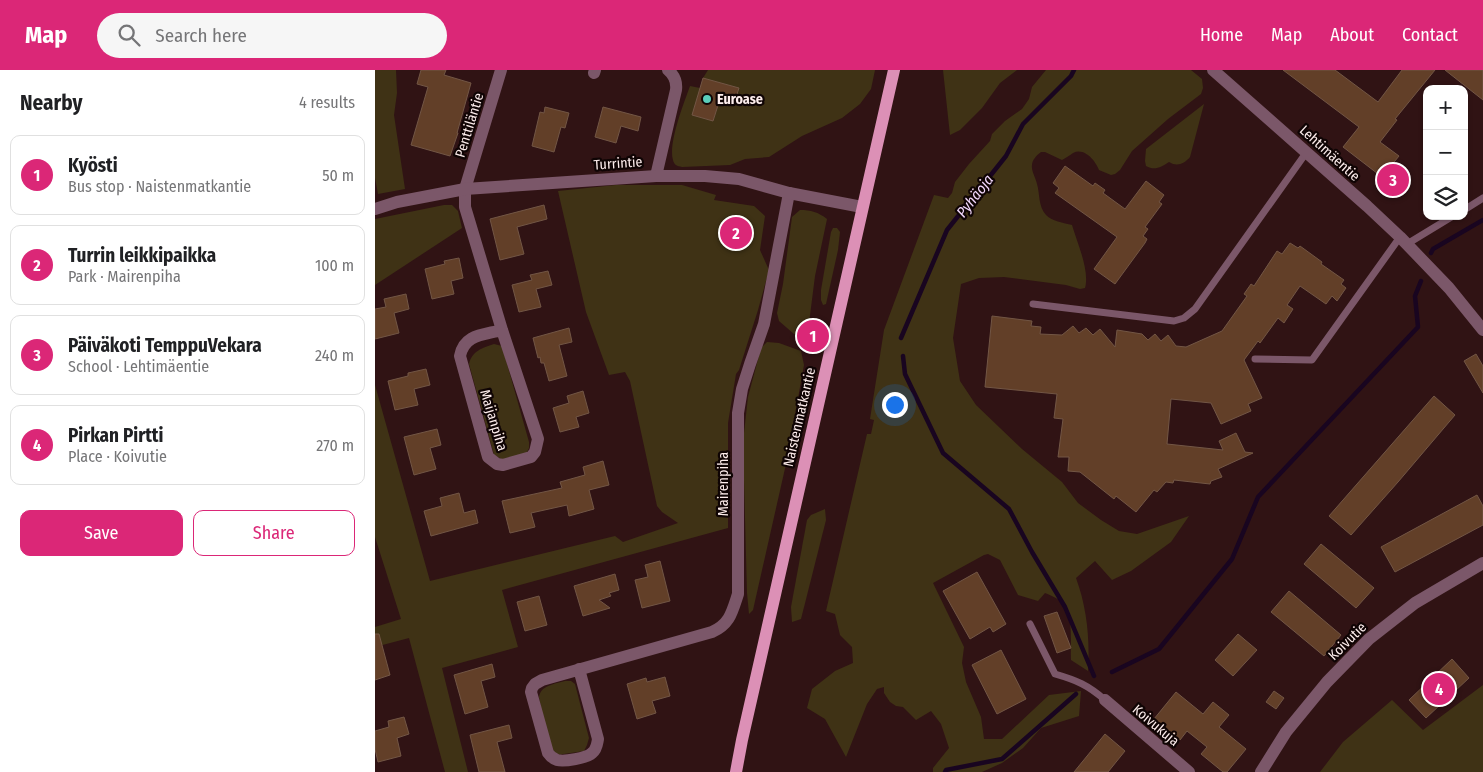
<!DOCTYPE html>
<html lang="en">
<head>
<meta charset="utf-8">
<style>
  body { margin:0; font-family:"Fira Sans Condensed",sans-serif; background:#f6f6f6; color:#202124 }
  .controls { position:absolute; right:15px; top:15px; display:grid; overflow:hidden; border-radius:10px; box-shadow:0 1px 4px #0004 }
  .controls button { width:45px; height:45px; display:grid; place-items:center; padding:0; border:0; border-bottom:1px solid #e0e0e0; background:#fff; color:#202124; font:25px sans-serif }
  .you { position:absolute; left:519px; top:334px; width:18px; height:18px; margin:-12px; border:4px solid #fff; border-radius:50%; background:#1a73e8; box-shadow:0 0 0 8px #1a73e833 }
  .badge { display:grid; place-items:center; width:32px; height:32px; border-radius:50%; background:#db2777; color:#fff; font-size:16px; font-weight:700 }
  .pin { position:absolute; translate:-50% -50%; border:2px solid #fff; box-shadow:0 1px 5px #0006 }
  .list { margin:0; padding:0; list-style:none }
  h2 { display:flex; justify-content:space-between; align-items:center; height:65px; margin:0; padding:0 20px; font-size:21px }
  h2 small { font-size:16px; font-weight:400; color:#757577 }
  .list li { display:grid; grid-template-columns:32px 1fr auto; gap:15px; align-items:center; box-sizing:border-box; height:80px; margin:0 10px 10px; padding:0 10px; border:1px solid #e0e0e0; border-radius:10px }
  .list b { display:block; font-size:19px; white-space:nowrap }
  .list p { margin:0; font-size:16px; white-space:nowrap; color:#757577 }
  .list em { font-size:16px; font-style:normal; color:#757577 }
  .actions { display:flex; gap:10px; padding:15px 20px }
  .actions a { flex:1; padding:11px 0; border:1px solid #db2777; border-radius:10px; text-align:center; font-size:18px; color:#db2777 }
  .actions .main { background:#db2777; color:#fff }
  .icon { flex:none; width:28px; height:28px; fill:none; stroke:currentColor; stroke-width:2; stroke-linecap:round; stroke-linejoin:round }
  .map { position:relative; flex:none; width:1108px; height:702px; overflow:hidden }
  header { display:flex; align-items:center; gap:30px; box-sizing:border-box; height:70px; padding:0 25px; background:#db2777; color:#fff }
  header strong { font-size:24px }
  nav { display:flex; gap:28px; margin-inline-start:auto; font-size:18px }
  .search { width:350px; height:45px; background:#f6f6f6; display:flex; align-items:center; gap:12px; box-sizing:border-box; padding:0 18px; border-radius:28px; color:#757577; font-size:19px }
  main { display:flex }
  aside { flex:1; background:#fff }
  .map>svg:first-child { display:block }
  .green { fill:#3f3215 }
  .lines { fill:none; stroke-linecap:round; stroke-linejoin:round }
  .stream { stroke:#190520; stroke-width:4.5 }
  .building { fill:#623f28; stroke:#725645 }
  .service { stroke:#7b5769; stroke-width:7 }
  .minor { stroke:#7b5769; stroke-width:12 }
  .tertiary { stroke:#7b5769; stroke-width:12 }
  .primary { stroke:#dc90b6; stroke-width:12 }
  .poi-dot { fill:#5bcebb; stroke:#0f0404; stroke-width:2 }
  .labels { text-anchor:middle; stroke-width:4.5; stroke-linejoin:round; paint-order:stroke }
  .poi-label { font-size:14px; font-weight:bold; fill:#fdedec; stroke:#0f0404; text-anchor:start }
  .street-label { font-size:14px; fill:#fdedec; stroke:#0f0404 }
  .water-label { font-size:15px; font-style:italic; fill:#f2d8fc; stroke:#0f0404 }
</style>
</head>
<body>
<header>
<strong>Map</strong>
<div class="search"><svg class="icon" aria-label="search" viewBox="0 0 24 24"><circle cx="10" cy="10" r="6"/><path d="M15 15l6 6"/></svg>Search here</div>
<nav><a>Home</a><a>Map</a><a>About</a><a>Contact</a></nav>
</header>
<main>
<aside>
<h2>Nearby<small>4 results</small></h2>
<ul class="list">
<li><span class="badge">1</span><div><b>Kyösti</b><p>Bus stop · Naistenmatkantie</p></div><em>50 m</em></li>
<li><span class="badge">2</span><div><b>Turrin leikkipaikka</b><p>Park · Mairenpiha</p></div><em>100 m</em></li>
<li><span class="badge">3</span><div><b>Päiväkoti TemppuVekara</b><p>School · Lehtimäentie</p></div><em>240 m</em></li>
<li><span class="badge">4</span><div><b>Pirkan Pirtti</b><p>Place · Koivutie</p></div><em>270 m</em></li>
</ul>
<div class="actions"><a class="main">Save</a><a>Share</a></div>
</aside>
<div class="map">
<svg width="1108" height="702" viewBox="0 0 1108 702">
  <rect width="100%" height="100%" fill="#301314"/>
  <g class="green">
    <polygon points="0,0 21,0 22,23 19,45 30,119 3,124 0,108"/>
    <path d="M333,0H500L496,19L485,34L467,48L427,66L394,87L370,89L355,95L307,97C302,96 299,95 298,90C293,73 309,33 315,16L325,18L318,45L338,51L345,29L359,33L363,18L328,8Z"/>
    <polygon points="568,0 642,0 625,13 607,38 585,60 575,65"/>
    <path d="M671,0H816L827,9L828,18L826,24L793,49L757,81L745,100L740,104L736,105L724,100C721,92 710,77 698,83C695,85 691,88 687,90L670,82H666C662,85 657,90 657,95C656,101 661,108 662,114C665,124 663,136 671,145C676,151 689,153 697,155C702,172 715,201 710,218L705,219L691,215L629,207L604,208L586,214L578,268L585,311L601,335L647,379L687,412L703,433L726,450L744,461L762,464L814,446L796,472L756,501L737,510L720,491L701,508C712,538 715,569 713,601L696,590C695,573 700,542 684,530C680,527 675,525 670,523L663,531L643,525L625,490L613,484L609,485L558,513L589,577L587,593L591,612L606,647L609,669H627L674,625L706,621L704,646L666,658L648,678L627,693L607,702H558V698L574,678L566,654L556,641L541,650L528,637L521,636L515,632L509,623V617L502,619L492,634L471,687L450,649L432,638L437,619L460,601L478,593L477,577L465,565L460,544L451,541L492,364H496L499,350L495,349L509,260L559,125L573,128L577,123L580,112L594,94L615,71L617,64L630,51L647,39L654,29L657,17Z"/>
    <path d="M829,34L815,87C809,94 802,97 794,92C786,97 780,101 771,96L770,91L771,79Z"/>
    <polygon points="241,115 307,115 341,125 339,130 379,136 390,146 385,180 394,200 383,240 364,300 361,304 353,353 353,458 127,520 143,577 67,598 93,702 70,702 34,568 0,577 0,557 26,549 0,467 0,315 55,511 240,466 248,472 303,453 287,442 282,436 255,311 250,302 234,305 211,242 183,121"/>
    <polygon points="69,135 77,135 83,141 87,158 0,215 0,149"/>
    <path d="M425,140C436,140 443,142 452,149L440,206L433,261L428,266L419,264L404,251L402,243L408,214L417,147Z"/>
    <polygon points="458,158 462,158 465,162 463,180 451,234 448,235 446,230 446,220 456,162"/>
    <polygon points="392,272 404,273 426,281 429,295 411,394 378,540 374,544 372,523 368,372 373,327 386,278"/>
    <path d="M119,274L127,276L154,372V378L151,384L128,390L119,385L94,294C97,281 107,278 119,274Z"/>
    <polygon points="450,439 451,450 426,549 417,552 416,537 432,450 436,445"/>
    <path d="M190,611H196L200,614L214,668L212,675L209,681L182,685C169,671 168,646 164,627C166,615 180,614 190,611Z"/>
    <polygon points="1108,615 1108,702 945,702 968,672 1017,630 1048,660"/>
  </g>
  <g class="lines">
    <g class="stream">
      <polyline points="1056,183 1058,179 1108,150"/>
      <polyline points="526,268 572,160 631,86 648,54 696,6 699,0"/>
      <polyline points="528,286 530,304 568,383 634,439 657,482 690,537 719,606"/>
      <polyline points="737,602 784,579 857,489 883,427 1043,257 1040,226 1046,211"/>
      <polyline points="570,702 571,700 627,689 701,624"/>
    </g>
  </g>
  <g class="building">
    <polygon points="46,0 71,0 69,5 96,13 82,63 83,63 75,86 36,75 53,17 42,14"/>
    <polygon points="908,0 960,0 1003,32 1027,0 1060,0 1020,49 1022,50 1005,72 1024,86 1007,107 968,77 984,57"/>
    <polygon points="1070,0 1108,0 1108,30"/>
    <polygon points="328,8 364,18 359,33 345,29 338,51 317,45"/>
    <polygon points="170,37 194,43 190,58 186,57 179,82 157,76 165,42 169,43"/>
    <polygon points="228,37 266,47 263,61 246,56 241,73 220,67"/>
    <polygon points="690,96 718,116 720,113 730,120 728,123 750,139 771,111 789,125 784,132 787,134 770,157 773,159 768,166 772,169 770,173 740,214 719,199 742,167 680,123 684,118 678,113"/>
    <polygon points="169,135 172,149 142,157 149,184 125,190 115,149"/>
    <polygon points="915,173 923,178 925,176 947,192 946,194 969,210 966,214 971,218 962,231 957,226 951,234 925,216 912,235 918,239 909,253 903,248 885,273 883,271 869,290 887,328 873,334 876,341 846,354 836,333 796,329 792,374 848,380 844,371 861,363 870,382 878,383 843,399 847,407 836,411 835,414 799,410 798,413 791,412 782,422 779,420 761,442 741,426 739,429 705,402 693,401 694,387 683,387 688,349 679,348 682,324 610,317 617,246 657,251 656,256 666,257 665,264 687,265 698,256 704,263 711,258 718,265 725,259 740,277 742,260 767,264 773,270 780,264 786,271 793,265 801,276 811,277 847,261 872,226 869,224 876,214 879,216 902,181 907,184"/>
    <polygon points="84,188 88,208 76,211 79,224 57,229 50,199 70,194 69,191"/>
    <polygon points="173,201 177,215 161,219 166,237 144,242 137,215 157,210 155,205"/>
    <polygon points="31,224 34,239 19,243 24,263 0,269 0,239 11,237 9,229"/>
    <polygon points="194,258 197,272 184,275 192,306 174,311 169,293 166,293 165,287 163,288 158,268"/>
    <polygon points="1101,284 1108,296 1108,323 1089,291"/>
    <polygon points="51,299 55,315 39,319 43,335 20,340 13,311 33,306 33,303"/>
    <polygon points="208,321 214,343 201,347 204,357 185,362 178,338 194,333 192,326"/>
    <polygon points="1059,326 1080,345 1023,412 976,465 954,446"/>
    <polygon points="62,359 66,375 55,378 61,399 39,405 29,367"/>
    <polygon points="228,391 234,415 214,420 219,439 194,446 192,435 156,443 160,457 135,463 127,431 187,418 185,412 210,405 208,397"/>
    <polygon points="84,423 89,443 100,440 103,453 56,466 49,441 67,436 65,428"/>
    <polygon points="1102,425 1108,436 1108,455 1020,502 1006,477"/>
    <polygon points="946,474 999,518 981,538 929,494"/>
    <polygon points="285,491 295,531 267,538 260,510 273,507 270,495"/>
    <polygon points="602,502 631,554 618,562 615,557 595,569 568,521"/>
    <polygon points="240,504 244,520 234,523 236,526 224,530 235,538 208,546 199,516"/>
    <polygon points="914,521 966,565 949,586 896,542"/>
    <polygon points="164,526 172,555 150,561 142,532"/>
    <polygon points="682,542 696,578 682,583 669,546"/>
    <polygon points="0,564 4,564 15,605 0,610"/>
    <polygon points="863,564 882,580 858,606 840,590"/>
    <polygon points="626,580 651,629 622,644 597,595"/>
    <polygon points="1077,589 1094,608 1051,648 1034,630"/>
    <polygon points="117,594 120,607 106,611 113,637 90,644 79,605"/>
    <polygon points="290,607 295,626 277,631 281,643 262,649 252,614 271,608 272,612"/>
    <polygon points="899,621 909,628 901,639 891,632"/>
    <polygon points="801,622 828,644 838,632 854,645 844,657 871,679 852,702 848,702 826,684 832,677 812,661 805,670 779,649"/>
    <polygon points="29,647 34,664 22,668 26,686 3,692 0,679 0,661 14,657 13,651"/>
    <polygon points="134,655 137,668 122,672 130,702 104,702 95,665"/>
    <polygon points="730,664 750,681 733,702 699,702"/>
  </g>
  <g class="lines">
    <g class="service">
      <polyline points="1089,140 1108,128"/>
      <polyline points="1032,174 1078,146"/>
      <polyline points="658,234 799,251 809,248 820,239 931,83"/>
      <polyline points="880,289 937,290 1025,167"/>
      <path d="M655,554L680,604C701,610 713,615 730,630"/>
    </g>
    <g class="minor">
      <path d="M126,0L90,119V137L127,260L163,369L160,382L156,387L128,395L122,394L113,387L85,286C89,264 109,265 127,260"/>
      <polyline points="219,3 220,0"/>
      <path d="M281,106L301,20C302,12 299,5 293,0"/>
      <path d="M204,599L223,669C222,674 222,679 217,683C212,688 189,692 182,690C177,688 175,686 173,683L156,622L157,618L160,614L167,610L337,562C355,554 357,542 363,524V343L367,319L375,294L389,254L414,123"/>
      <polyline points="730,630 814,702"/>
      <polyline points="886,702 911,662 952,612 994,569 1040,533 1108,493"/>
    </g>
    <g class="tertiary">
      <polyline points="838,0 992,136 1025,167 1074,218 1108,260"/>
      <polyline points="0,139 22,132 90,119 281,106 330,106 364,109 414,123 487,137"/>
    </g>
    <polyline class="primary" points="361,702 367,670 519,0"/>
  </g>
  <circle class="poi-dot" cx="332" cy="29" r="5"/>
  <g class="labels">
    <g class="poi-label">
      <text x="342" y="34">Euroase</text>
    </g>
    <g class="street-label">
      <text transform="translate(94 55) rotate(-73)" y="5">Penttiläntie</text>
      <text transform="translate(955 83) rotate(42)" y="5">Lehtimäentie</text>
      <text transform="translate(243 93) rotate(-4)" y="5">Turrintie</text>
      <text transform="translate(424 347) rotate(-77)" y="5">Naistenmatkantie</text>
      <text transform="translate(119 350) rotate(73)" y="5">Maijanpiha</text>
      <text transform="translate(348 414) rotate(-90)" y="5">Mairenpiha</text>
      <text transform="translate(972 571) rotate(-45)" y="5">Koivutie</text>
      <text transform="translate(781 655) rotate(40)" y="5">Koivukuja</text>
    </g>
    <g class="water-label">
      <text transform="translate(600 126) rotate(-52)" y="5">Pyhäoja</text>
    </g>
  </g>
</svg>
<div class="controls">
<button>+</button>
<button>−</button>
<button><svg class="icon" aria-label="layers" viewBox="0 0 24 24"><path d="M12 4l9 5-9 5-9-5zM3 14l9 5 9-5"/></svg></button>
</div>
<div class="you"></div>
<div class="pin badge" style="left:438px;top:266px">1</div>
<div class="pin badge" style="left:361px;top:163px">2</div>
<div class="pin badge" style="left:1018px;top:110px">3</div>
<div class="pin badge" style="left:1064px;top:619px">4</div>
</div>
</main>
</body>
</html>
